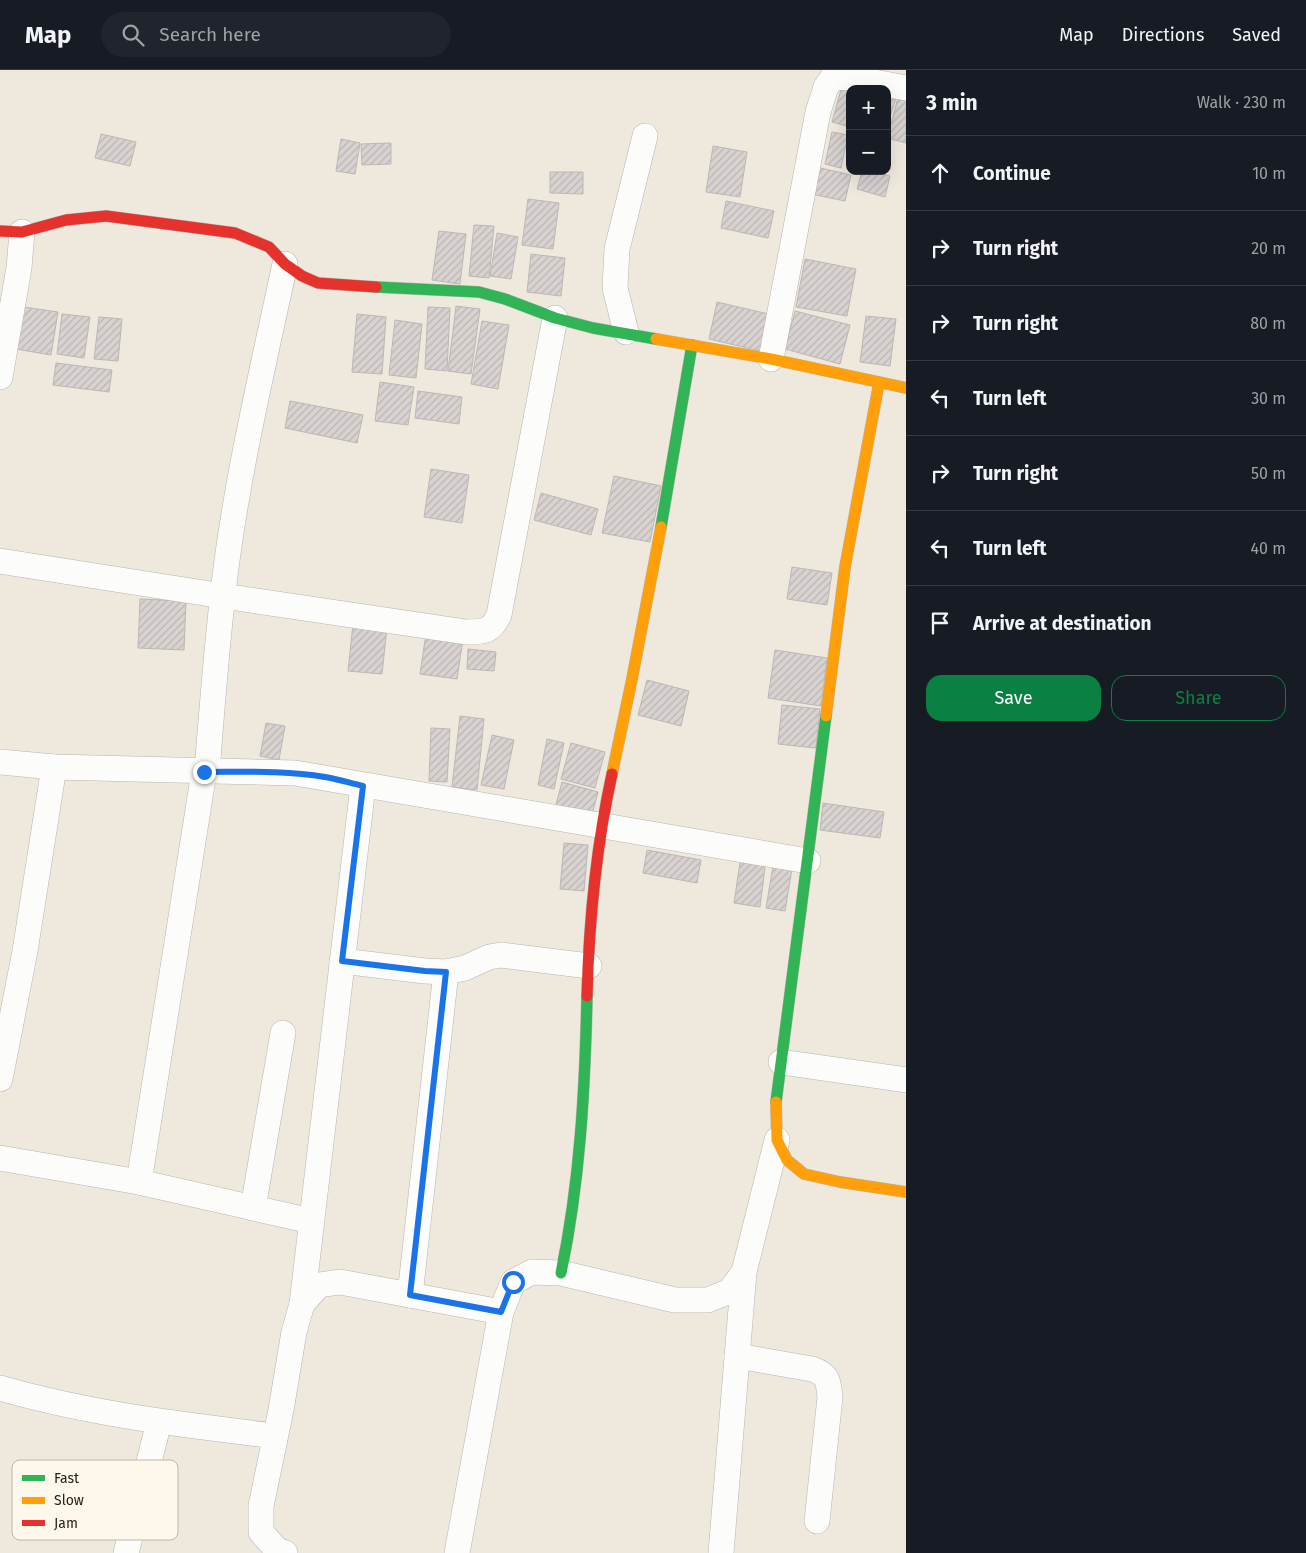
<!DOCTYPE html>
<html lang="en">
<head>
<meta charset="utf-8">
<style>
  body { margin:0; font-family:"Fira Sans",sans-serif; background:#20242c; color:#f1f3f6 }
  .controls { position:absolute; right:15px; top:15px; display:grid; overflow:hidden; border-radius:10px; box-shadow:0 5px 20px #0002 }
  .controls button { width:45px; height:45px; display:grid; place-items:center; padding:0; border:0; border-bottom:1px solid #363941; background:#171b24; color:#f1f3f6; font:25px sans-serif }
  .stop { position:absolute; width:15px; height:15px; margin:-11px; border:4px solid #1a73e8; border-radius:50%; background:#fff }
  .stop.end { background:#1a73e8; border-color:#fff; box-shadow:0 1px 5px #0008 }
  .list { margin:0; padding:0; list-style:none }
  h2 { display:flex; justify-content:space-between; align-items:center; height:65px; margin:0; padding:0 20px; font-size:21px }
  h2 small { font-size:16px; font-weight:400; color:#9ea1a6 }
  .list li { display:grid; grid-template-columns:32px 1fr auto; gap:15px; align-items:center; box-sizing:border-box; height:75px; padding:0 20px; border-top:1px solid #363941 }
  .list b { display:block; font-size:19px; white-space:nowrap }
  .list em { font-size:16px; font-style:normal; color:#9ea1a6 }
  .actions { display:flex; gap:10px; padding:15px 20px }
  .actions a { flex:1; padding:11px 0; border:1px solid #0b8043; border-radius:15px; text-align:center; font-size:18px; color:#0b8043 }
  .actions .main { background:#0b8043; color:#fff }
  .icon { flex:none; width:28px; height:28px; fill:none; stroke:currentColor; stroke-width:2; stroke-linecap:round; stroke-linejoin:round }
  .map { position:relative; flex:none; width:906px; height:1483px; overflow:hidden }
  header { display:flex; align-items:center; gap:30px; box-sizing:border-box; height:70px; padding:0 25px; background:#171b24; border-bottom:1px solid #363941 }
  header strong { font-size:24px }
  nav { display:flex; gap:28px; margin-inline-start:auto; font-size:18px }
  .search { width:350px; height:45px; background:#20242c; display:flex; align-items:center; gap:12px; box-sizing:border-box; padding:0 18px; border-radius:28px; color:#9ea1a6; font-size:19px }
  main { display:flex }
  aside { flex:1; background:#171b24 }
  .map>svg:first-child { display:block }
  .building { fill:url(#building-hatch); stroke:#bcb7b5 }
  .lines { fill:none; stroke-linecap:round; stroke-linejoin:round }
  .street-casing { stroke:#b9b5ad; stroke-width:26 }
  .fast-casing { stroke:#b9b5ad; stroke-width:12 }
  .slow-casing { stroke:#b9b5ad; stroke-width:12 }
  .jam-casing { stroke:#b9b5ad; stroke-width:12 }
  .street { stroke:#fcfcfa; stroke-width:25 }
  .fast { stroke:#30b455; stroke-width:11 }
  .slow { stroke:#ff9f0a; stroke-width:11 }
  .jam { stroke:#e5322d; stroke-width:11 }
  .route { stroke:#1a73e8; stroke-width:6 }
  .key { fill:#fdf7ec; stroke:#bcb7ad; stroke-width:1 }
  .key-label { font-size:14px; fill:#25211b }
</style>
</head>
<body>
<header>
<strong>Map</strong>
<div class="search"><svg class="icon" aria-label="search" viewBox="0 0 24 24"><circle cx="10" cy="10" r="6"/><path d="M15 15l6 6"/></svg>Search here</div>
<nav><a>Map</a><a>Directions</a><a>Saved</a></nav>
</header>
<main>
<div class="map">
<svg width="906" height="1483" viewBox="0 0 906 1483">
  <defs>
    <pattern id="building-hatch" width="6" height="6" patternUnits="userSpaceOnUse" patternTransform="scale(1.25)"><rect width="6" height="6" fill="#d8d3d1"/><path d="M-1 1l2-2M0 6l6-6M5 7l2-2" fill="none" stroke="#b9b5b3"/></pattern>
  </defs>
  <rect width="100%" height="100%" fill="#eee8dd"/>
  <g class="building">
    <polygon points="842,16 850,19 850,57 832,52"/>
    <polygon points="887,26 896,28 887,56"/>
    <polygon points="898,28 906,31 906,73 887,68"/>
    <polygon points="832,62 848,65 841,98 825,94"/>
    <polygon points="101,64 136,72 130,96 95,88"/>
    <polygon points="341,69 360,73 355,104 336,101"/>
    <polygon points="391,73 391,94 362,95 361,74"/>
    <polygon points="713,76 747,82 740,127 706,122"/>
    <polygon points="812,96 851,105 845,131 806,123"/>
    <polygon points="862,101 871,101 890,106 885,127 857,119"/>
    <polygon points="550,102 583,102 583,124 550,123"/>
    <polygon points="528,129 559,133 553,179 522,175"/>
    <polygon points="726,131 774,141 768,168 721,158"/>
    <polygon points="474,155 494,156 489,208 469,206"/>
    <polygon points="439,161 466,164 460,214 432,210"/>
    <polygon points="497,163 518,167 511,209 490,206"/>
    <polygon points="531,184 565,188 561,226 527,222"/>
    <polygon points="805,189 856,199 847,246 796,237"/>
    <polygon points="717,232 773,245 764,282 709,269"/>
    <polygon points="17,236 58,242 51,285 10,278"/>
    <polygon points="456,236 480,239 471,304 448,301"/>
    <polygon points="428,237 450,238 447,301 425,299"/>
    <polygon points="795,241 850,255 840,294 785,279"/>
    <polygon points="62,244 90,247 84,288 57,284"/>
    <polygon points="357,244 386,247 382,304 352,302"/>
    <polygon points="866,246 896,249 890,296 860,292"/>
    <polygon points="99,247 122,249 118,291 94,289"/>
    <polygon points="395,250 422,254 416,308 389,305"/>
    <polygon points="482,251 509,255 498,319 471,314"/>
    <polygon points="56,293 112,300 109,322 53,315"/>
    <polygon points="380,312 414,317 408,355 375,351"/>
    <polygon points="418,321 462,327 459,354 415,348"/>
    <polygon points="290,331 363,345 357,373 285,358"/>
    <polygon points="431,399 469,405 462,453 424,447"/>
    <polygon points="614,406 661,416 650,472 602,463"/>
    <polygon points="541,423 598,439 591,465 534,450"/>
    <polygon points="792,497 832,503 827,535 787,529"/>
    <polygon points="140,529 186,531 184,580 138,578"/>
    <polygon points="353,554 387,557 382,604 348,601"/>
    <polygon points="426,564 463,569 457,609 420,604"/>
    <polygon points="468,579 496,582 494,601 467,599"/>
    <polygon points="775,580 827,588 821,636 768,628"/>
    <polygon points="647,610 689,621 681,656 638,645"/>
    <polygon points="782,635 820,639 816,678 778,674"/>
    <polygon points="460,646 484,649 477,720 452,717"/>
    <polygon points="266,653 285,656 279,690 260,686"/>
    <polygon points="431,658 450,659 447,712 429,711"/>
    <polygon points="492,665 514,670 504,719 481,715"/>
    <polygon points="547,669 564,673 554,719 538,715"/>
    <polygon points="571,673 605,682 595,718 561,709"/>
    <polygon points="562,712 598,722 590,752 554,742"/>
    <polygon points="823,733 884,742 880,768 820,760"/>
    <polygon points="564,773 588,775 584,821 560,819"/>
    <polygon points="647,780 701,790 697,813 643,803"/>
    <polygon points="741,786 766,789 760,837 734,833"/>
    <polygon points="773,796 792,799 785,841 766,838"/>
  </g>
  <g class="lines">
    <g class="street-casing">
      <g id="street">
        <polyline points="626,262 615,218 617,179 645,66"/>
        <polyline points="771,289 818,42 826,17 833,7 852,8 906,18"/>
        <polyline points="0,307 19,198 22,162"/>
        <path d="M0,491L223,526L466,562C484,562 491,562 499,545L555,248"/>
        <polyline points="0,692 54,697 295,703 808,791"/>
        <path d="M207,702C212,636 217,571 225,506C238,401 263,297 285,194"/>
        <polyline points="342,891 425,901 446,902 465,898 489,887 501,885 589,896"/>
        <polyline points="781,992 906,1010"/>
        <polyline points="0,1009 25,881 54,697"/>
        <polyline points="0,1088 139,1112 311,1151"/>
        <polyline points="139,1112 204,702"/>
        <polyline points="253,1138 283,963"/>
        <polyline points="410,1225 446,902"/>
        <polyline points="302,1234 363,716"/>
        <path d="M737,1286L812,1299C829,1305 828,1311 830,1327L817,1451"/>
        <path d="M0,1318C90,1344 183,1355 275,1366"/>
        <polyline points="126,1483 159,1352"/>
        <polyline points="285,1483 277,1480 261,1462 261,1436 281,1340 294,1262 302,1234 319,1215 340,1212 501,1242"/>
        <polyline points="457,1483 501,1242 513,1212 532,1202 561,1203 675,1230 708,1230 730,1221 744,1202 777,1070"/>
        <polyline points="721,1483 744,1202"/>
      </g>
    </g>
    <g class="fast-casing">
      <g id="fast">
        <polyline points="376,217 479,222 505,229 555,248 593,258 656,269"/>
        <polyline points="661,457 692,275"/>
        <polyline points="776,1032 826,646"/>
        <path d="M561,1203C580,1112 585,1020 587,926"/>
      </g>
    </g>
    <g class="slow-casing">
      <g id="slow">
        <polyline points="656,269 771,289 906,318"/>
        <polyline points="826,646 845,497 879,313"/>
        <polyline points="612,704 632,609 661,457"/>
        <polyline points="776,1032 777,1070 787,1090 804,1104 840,1112 906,1122"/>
      </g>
    </g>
    <g class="jam-casing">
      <g id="jam">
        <polyline points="0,161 22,162 66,150 106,146 235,163 269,177 285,194 302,206 318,213 376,217"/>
        <path d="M587,926C589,851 596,777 612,704"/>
      </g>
    </g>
    <use href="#street" class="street"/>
    <use href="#fast" class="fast"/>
    <use href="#slow" class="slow"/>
    <use href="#jam" class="jam"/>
  </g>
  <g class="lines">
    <path class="route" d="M204,702C244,702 285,700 325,707C337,709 350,713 363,716L342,891L425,901L446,902L410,1225L501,1242L513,1212"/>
  </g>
  <rect x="12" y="1390" width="166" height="80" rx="8" class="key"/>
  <rect x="22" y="1405" width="23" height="6" fill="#30b455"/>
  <rect x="22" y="1427" width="23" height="7" fill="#ff9f0a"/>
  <rect x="22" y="1450" width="23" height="6" fill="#e5322d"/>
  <g class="key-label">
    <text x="54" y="1413">Fast</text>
    <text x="54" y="1435">Slow</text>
    <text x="54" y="1458">Jam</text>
  </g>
</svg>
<div class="controls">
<button>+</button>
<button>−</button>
</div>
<div class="stop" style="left:513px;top:1212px"></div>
<div class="stop end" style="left:204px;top:702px"></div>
</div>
<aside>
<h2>3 min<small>Walk · 230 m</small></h2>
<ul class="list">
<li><svg class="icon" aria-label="ahead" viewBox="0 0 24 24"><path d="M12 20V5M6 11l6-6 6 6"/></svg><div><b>Continue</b></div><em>10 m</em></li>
<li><svg class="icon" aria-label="right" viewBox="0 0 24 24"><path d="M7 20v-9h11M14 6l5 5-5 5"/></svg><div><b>Turn right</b></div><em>20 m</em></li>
<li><svg class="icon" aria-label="right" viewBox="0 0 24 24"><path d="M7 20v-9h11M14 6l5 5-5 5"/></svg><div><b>Turn right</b></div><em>80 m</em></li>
<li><svg class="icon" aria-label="left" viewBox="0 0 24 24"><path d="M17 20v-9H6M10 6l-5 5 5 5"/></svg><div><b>Turn left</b></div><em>30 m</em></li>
<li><svg class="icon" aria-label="right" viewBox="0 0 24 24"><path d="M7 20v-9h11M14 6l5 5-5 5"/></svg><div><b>Turn right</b></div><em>50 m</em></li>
<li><svg class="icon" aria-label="left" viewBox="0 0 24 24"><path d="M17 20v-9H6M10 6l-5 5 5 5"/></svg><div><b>Turn left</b></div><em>40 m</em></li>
<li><svg class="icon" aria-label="arrive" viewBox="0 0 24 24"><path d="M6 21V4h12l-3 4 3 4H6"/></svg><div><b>Arrive at destination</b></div></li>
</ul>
<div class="actions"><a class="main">Save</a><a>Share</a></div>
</aside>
</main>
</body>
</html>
